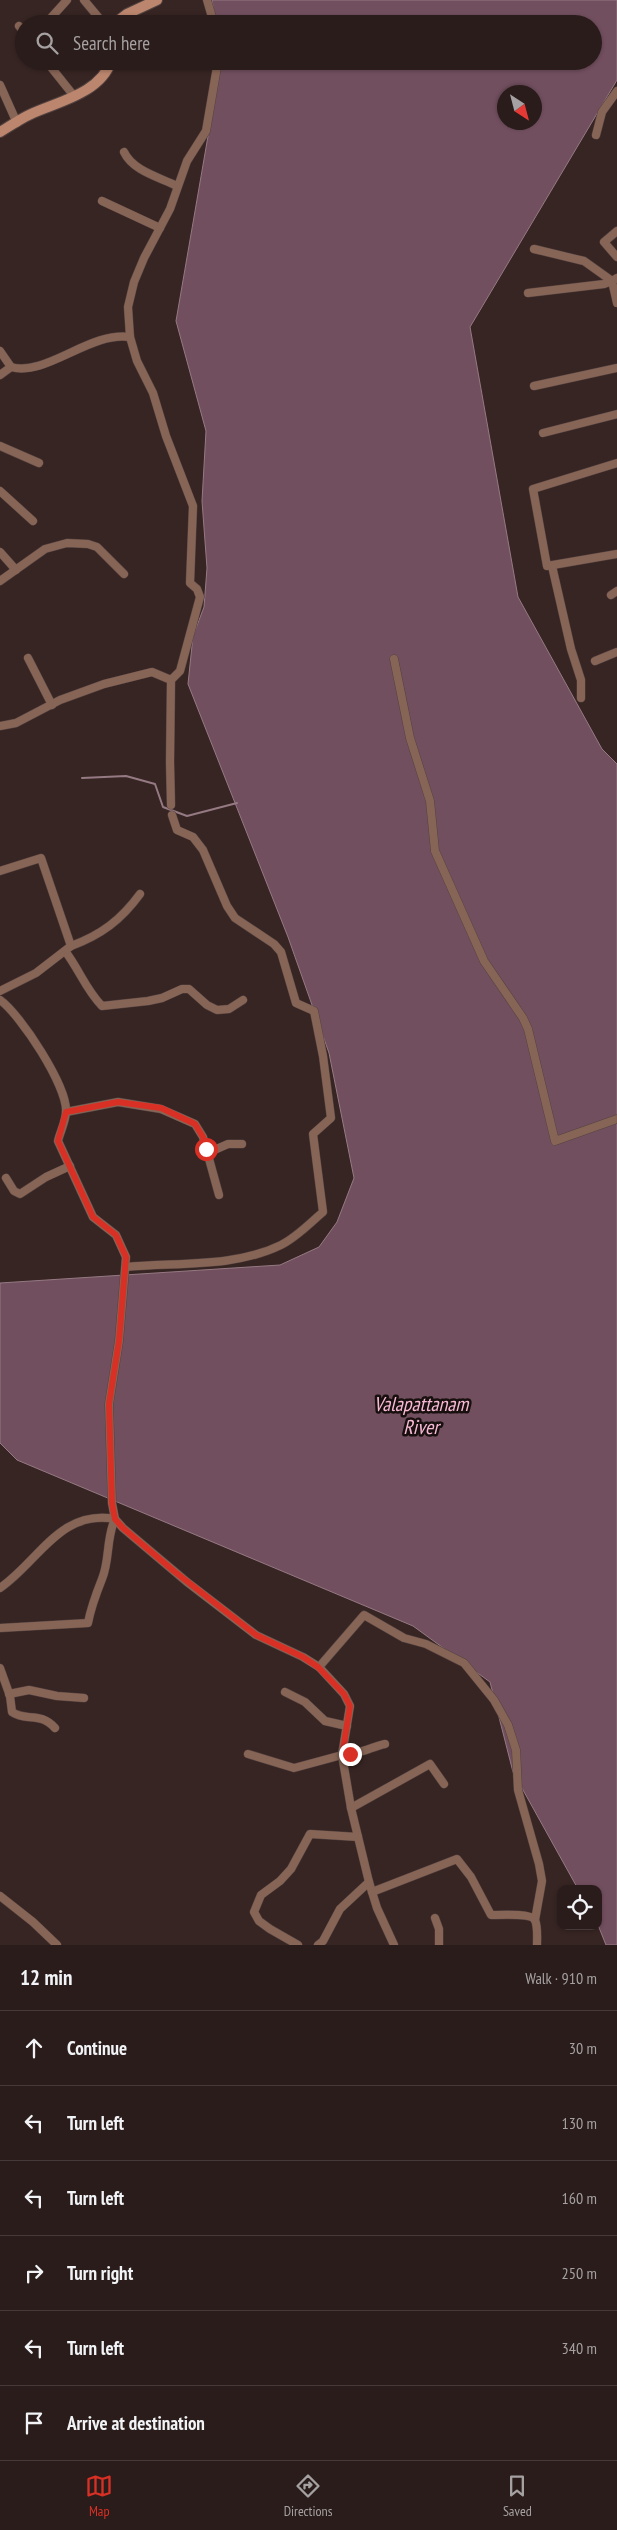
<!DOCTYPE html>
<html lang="en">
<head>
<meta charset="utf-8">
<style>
  body { margin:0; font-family:"PT Sans Narrow",sans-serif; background:#352927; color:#f1f3f6 }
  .controls { position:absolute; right:15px; bottom:15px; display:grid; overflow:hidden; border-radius:10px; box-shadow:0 1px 4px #0004 }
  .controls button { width:45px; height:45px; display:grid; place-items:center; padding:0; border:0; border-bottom:1px solid #453a39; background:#291c1a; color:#f1f3f6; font:25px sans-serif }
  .compass { position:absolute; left:497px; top:85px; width:45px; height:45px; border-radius:50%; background:#291c1a; box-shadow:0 1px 4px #0004; rotate:144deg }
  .stop { position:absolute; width:15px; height:15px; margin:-11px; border:4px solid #d93025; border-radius:50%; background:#fff }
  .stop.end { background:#d93025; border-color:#fff; box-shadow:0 1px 5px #0008 }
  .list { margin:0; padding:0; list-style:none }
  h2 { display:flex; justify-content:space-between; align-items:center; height:65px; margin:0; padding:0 20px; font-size:21px }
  h2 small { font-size:16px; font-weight:400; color:#a5a1a2 }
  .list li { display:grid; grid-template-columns:32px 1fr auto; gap:15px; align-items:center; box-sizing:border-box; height:75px; padding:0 20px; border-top:1px solid #453a39 }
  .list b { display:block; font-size:19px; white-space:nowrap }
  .list em { font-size:16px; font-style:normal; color:#a5a1a2 }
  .icon { flex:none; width:28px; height:28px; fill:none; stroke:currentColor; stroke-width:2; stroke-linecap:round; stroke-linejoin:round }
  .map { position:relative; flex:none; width:617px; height:1945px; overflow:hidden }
  .search { position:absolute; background:#291c1a; box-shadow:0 1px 4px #0004; left:15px; right:15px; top:15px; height:55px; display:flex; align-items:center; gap:12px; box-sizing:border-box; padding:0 18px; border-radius:28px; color:#a5a1a2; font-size:19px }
  .sheet { height:515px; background:#291c1a }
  nav { display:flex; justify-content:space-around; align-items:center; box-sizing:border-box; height:70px; border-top:1px solid #453a39; background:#291c1a; font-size:14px; color:#a5a1a2 }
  nav a { display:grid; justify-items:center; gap:2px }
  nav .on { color:#d93025 }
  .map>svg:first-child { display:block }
  .water { fill:#724f5f; stroke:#957983; fill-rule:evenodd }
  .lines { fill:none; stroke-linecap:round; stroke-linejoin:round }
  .stream { stroke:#957983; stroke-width:2 }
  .street-casing { stroke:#534240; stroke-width:9 }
  .secondary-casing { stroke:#534240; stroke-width:12 }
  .street { stroke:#876556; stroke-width:8 }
  .secondary { stroke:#bc866e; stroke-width:10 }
  .route { stroke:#d93025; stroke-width:6 }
  .labels { text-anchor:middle; stroke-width:5; stroke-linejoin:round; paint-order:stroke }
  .water-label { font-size:20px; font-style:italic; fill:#f8b9d5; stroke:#18100f }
</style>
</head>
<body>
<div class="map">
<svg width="617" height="1945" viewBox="0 0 617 1945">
  <rect width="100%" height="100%" fill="#372523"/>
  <path class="water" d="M212,0H617V80L470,327L518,597L602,749L617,764V1945H606L598,1925V1889H578L513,1772L490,1682L413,1626L17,1460L0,1443V1283L280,1265L319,1247L337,1222L354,1178L329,1053L288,937L188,684L193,636L204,607L207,568L202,501L206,431L176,321L221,61H593V24H216ZM504,92H534V122H504Z"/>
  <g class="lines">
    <polyline class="stream" points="82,778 126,776 155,784 163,807 187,816 237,803"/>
    <g class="street-casing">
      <g id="street">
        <polyline points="84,0 104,24"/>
        <polyline points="207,0 214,24"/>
        <polyline points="49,20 67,0"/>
        <polyline points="19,26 24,32"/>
        <polyline points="46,61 74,96"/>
        <polyline points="0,85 17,123"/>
        <polyline points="596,135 602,112 617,91"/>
        <path d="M124,152C133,171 159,177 177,186"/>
        <polyline points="102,201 160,228"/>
        <polyline points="617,231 604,242 617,257"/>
        <polyline points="617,278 612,281 617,303"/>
        <polyline points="528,293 604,284 612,281 584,261 534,249"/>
        <polyline points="0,351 11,367 0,375"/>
        <path d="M11,367C46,377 90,331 130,337"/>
        <polyline points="534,386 617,368"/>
        <polyline points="543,433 617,414"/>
        <polyline points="0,446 39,463"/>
        <polyline points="617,463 533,489 547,566 617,554"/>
        <polyline points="0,491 33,521"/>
        <polyline points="0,552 16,570"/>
        <polyline points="552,566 571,649 581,680 581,698"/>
        <polyline points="0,581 45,549 67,543 88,544 97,547 124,574"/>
        <polyline points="611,595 617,591"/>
        <polyline points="28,658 52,705"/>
        <polyline points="394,659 410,738 430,801 435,851 484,961 523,1018 528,1029 555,1141 617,1119"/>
        <polyline points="595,661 617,652"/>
        <polyline points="0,726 16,723 60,700 104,684 152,672 171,680"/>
        <polyline points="171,805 170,762 171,680 180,671 200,597 197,589 190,583 193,506 166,436 153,393 137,361 130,337 128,307 134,282 144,258 170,209 187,161 206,131 218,61"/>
        <polyline points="0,871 41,858 71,946 36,973 0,991"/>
        <path d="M71,946C101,935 121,920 140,894"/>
        <path d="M65,951C79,969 86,990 102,1006L148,1001L162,998L182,989H189L207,1005L217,1010L229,1009L243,1000"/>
        <path d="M0,1000C21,1015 67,1086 66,1111C66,1121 60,1132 58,1141L93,1217L116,1235L126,1257L119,1341L109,1404L112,1503L115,1519L123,1528L187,1582L256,1635L303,1657L319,1667"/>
        <polyline points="66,1112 118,1102 161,1109 195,1124 203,1137 219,1195"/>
        <polyline points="206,1149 212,1151 228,1144 242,1144"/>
        <polyline points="6,1178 14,1191 20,1194 46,1177 70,1166"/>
        <path d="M126,1267C177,1262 234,1268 281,1245C297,1237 310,1223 323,1212L313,1134L331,1118L323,1056L314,1011L296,1003L281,952L274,944L235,918L227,906L203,850L193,837L177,830L172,815"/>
        <path d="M0,1588C39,1561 60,1509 115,1519C106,1538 110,1560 102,1579C96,1594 91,1607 88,1623L0,1628"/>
        <path d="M0,1668L10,1696L12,1712C26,1722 40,1711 55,1728"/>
        <polyline points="285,1692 305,1702 325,1721 347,1726"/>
        <polyline points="9,1694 29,1690 57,1696 84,1698"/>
        <path d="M343,1749C357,1758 369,1747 385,1744"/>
        <polyline points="248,1754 294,1768 342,1755"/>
        <polyline points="351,1808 430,1764 444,1784"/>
        <polyline points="369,1882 351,1808 342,1755 350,1706 344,1694 319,1667 364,1615 404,1638 426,1644 464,1663 494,1700 508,1725 516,1750 518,1790 539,1864 542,1881 535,1920"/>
        <path d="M372,1892L457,1859L471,1877L491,1915C499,1915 531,1913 535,1920C538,1927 537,1938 537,1945"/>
        <polyline points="0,1896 33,1922 57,1945"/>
        <polyline points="435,1918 439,1929 439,1945"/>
        <polyline points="298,1945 270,1929 259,1921 254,1912 261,1895 280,1881 291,1869 310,1834 358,1837"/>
        <polyline points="318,1945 323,1941 340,1909 369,1882 377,1908 394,1945"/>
      </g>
    </g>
    <g class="secondary-casing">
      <g id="secondary">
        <polyline points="114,24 127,14 157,0"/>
        <path d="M0,132C10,126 20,119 31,114C57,102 101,93 111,61"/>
      </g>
    </g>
    <use href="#street" class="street"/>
    <use href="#secondary" class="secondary"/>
  </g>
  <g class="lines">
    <polyline class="route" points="206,1149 203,1137 195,1124 161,1108 118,1102 66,1112 58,1141 93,1217 116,1235 126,1257 119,1341 109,1404 112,1503 115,1519 123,1528 175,1572 256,1635 303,1657 318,1667 344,1694 350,1706 343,1750 350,1754"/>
  </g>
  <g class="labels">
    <g class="water-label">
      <text x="421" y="1411">Valapattanam<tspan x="421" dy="23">River</tspan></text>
    </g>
  </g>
</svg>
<div class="controls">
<button><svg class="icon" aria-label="locate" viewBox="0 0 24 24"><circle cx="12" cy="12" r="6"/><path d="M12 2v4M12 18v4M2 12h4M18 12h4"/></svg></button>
</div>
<svg class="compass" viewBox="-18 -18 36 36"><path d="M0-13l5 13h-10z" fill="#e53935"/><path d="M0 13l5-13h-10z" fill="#a5a1a2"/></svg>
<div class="stop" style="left:206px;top:1149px"></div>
<div class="stop end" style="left:350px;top:1754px"></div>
<div class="search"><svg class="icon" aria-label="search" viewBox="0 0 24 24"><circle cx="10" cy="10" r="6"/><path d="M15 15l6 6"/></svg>Search here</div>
</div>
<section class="sheet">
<h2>12 min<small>Walk · 910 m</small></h2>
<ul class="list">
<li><svg class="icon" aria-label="ahead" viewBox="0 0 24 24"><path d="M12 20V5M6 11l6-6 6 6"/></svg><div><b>Continue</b></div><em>30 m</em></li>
<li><svg class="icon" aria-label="left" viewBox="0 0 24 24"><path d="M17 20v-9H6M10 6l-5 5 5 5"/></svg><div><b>Turn left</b></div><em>130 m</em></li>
<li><svg class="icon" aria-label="left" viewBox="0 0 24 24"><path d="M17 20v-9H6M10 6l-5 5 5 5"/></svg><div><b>Turn left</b></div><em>160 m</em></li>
<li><svg class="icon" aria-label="right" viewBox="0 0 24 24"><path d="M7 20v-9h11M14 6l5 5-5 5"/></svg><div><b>Turn right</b></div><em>250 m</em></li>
<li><svg class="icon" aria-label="left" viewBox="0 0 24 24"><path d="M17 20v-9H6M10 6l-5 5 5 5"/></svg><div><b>Turn left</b></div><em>340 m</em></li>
<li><svg class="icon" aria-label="arrive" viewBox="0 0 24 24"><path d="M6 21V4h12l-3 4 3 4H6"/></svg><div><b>Arrive at destination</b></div></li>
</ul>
</section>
<nav>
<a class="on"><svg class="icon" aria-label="map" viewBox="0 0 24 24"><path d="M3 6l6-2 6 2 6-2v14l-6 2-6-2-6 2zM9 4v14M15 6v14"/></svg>Map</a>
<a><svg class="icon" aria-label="directions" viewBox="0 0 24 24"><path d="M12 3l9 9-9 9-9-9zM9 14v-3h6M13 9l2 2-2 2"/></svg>Directions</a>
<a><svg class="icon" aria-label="saved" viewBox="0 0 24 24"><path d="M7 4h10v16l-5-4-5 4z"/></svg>Saved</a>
</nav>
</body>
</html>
